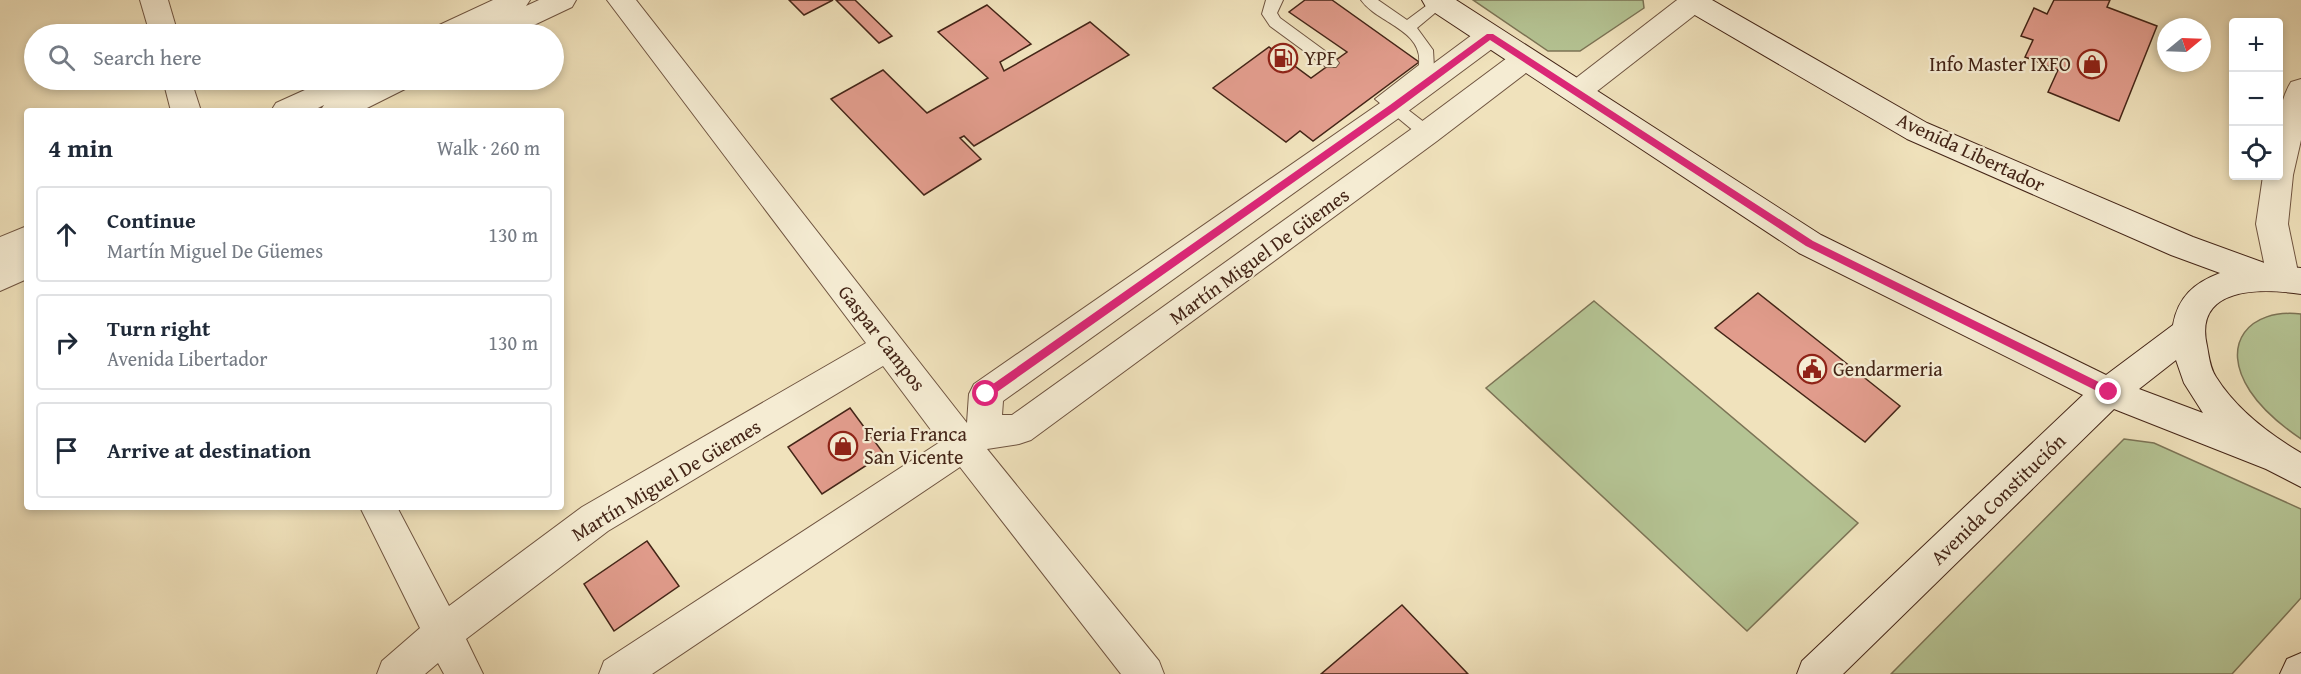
<!DOCTYPE html>
<html lang="en">
<head>
<meta charset="utf-8">
<style>
  body { margin:0; font-family:"Gentium Book Plus",serif; background:#f2f2f3; color:#1f2937 }
  .controls { position:absolute; right:18px; top:18px; display:grid; overflow:hidden; border-radius:6px; box-shadow:0 3px 9px #0003 }
  .controls button { width:54px; height:54px; display:grid; place-items:center; padding:0; border:0; border-bottom:2px solid #e0e1e3; background:#fff; color:#1f2937; font:30px sans-serif }
  .compass { position:absolute; left:2157px; top:18px; width:54px; height:54px; border-radius:50%; background:#fff; box-shadow:0 3px 9px #0003; rotate:71deg }
  .stop { position:absolute; width:18px; height:18px; margin:-14px; border:4px solid #db2777; border-radius:50%; background:#fff }
  .stop.end { background:#db2777; border-color:#fff; box-shadow:0 2px 6px #0008 }
  .list { margin:0; padding:0; list-style:none }
  h2 { display:flex; justify-content:space-between; align-items:center; height:78px; margin:0; padding:0 24px; font-size:26px }
  h2 small { font-size:20px; font-weight:400; color:#747a83 }
  .list li { display:grid; grid-template-columns:39px 1fr auto; gap:18px; align-items:center; box-sizing:border-box; height:96px; margin:0 12px 12px; padding:0 12px; border:2px solid #e0e1e3; border-radius:6px }
  .list b { display:block; font-size:22px; white-space:nowrap }
  .list p { margin:0; font-size:20px; white-space:nowrap; color:#747a83 }
  .list em { font-size:20px; font-style:normal; color:#747a83 }
  .icon { flex:none; width:33px; height:33px; fill:none; stroke:currentColor; stroke-width:2; stroke-linecap:round; stroke-linejoin:round }
  .map { position:relative; flex:none; width:2301px; height:674px; overflow:hidden }
  .search { position:absolute; background:#fff; box-shadow:0 3px 9px #0003; left:24px; top:24px; width:540px; height:66px; display:flex; align-items:center; gap:15px; box-sizing:border-box; padding:0 21px; border-radius:33px; color:#747a83; font-size:22px }
  .panel { position:absolute; background:#fff; box-shadow:0 3px 9px #0003; left:24px; top:108px; width:540px; height:402px; border-radius:6px }
  .map>svg:first-child { display:block }
  .green { fill:#b5c494; stroke:#7c7456; stroke-width:1.5 }
  .building { fill:#e19c8c; stroke:#442517; stroke-width:1.5 }
  .lines { fill:none; stroke-linecap:round; stroke-linejoin:round }
  .service-casing { stroke:#6f5440; stroke-width:2 }
  .minor-casing { stroke:#6f5440; stroke-width:2 }
  .secondary-casing { stroke:#442517; stroke-width:2 }
  .service { fill:#f5ecd3; fill-rule:evenodd }
  .minor { fill:#f5ecd3; fill-rule:evenodd }
  .secondary { fill:#f5ecd3; fill-rule:evenodd }
  .route { fill:#db2777 }
  .labels { text-anchor:middle; stroke-width:4.5; stroke-linejoin:round; paint-order:stroke }
  .poi-label { font-size:20px; fill:#442517; stroke:#f5ecd3; text-anchor:start }
  .street-label { font-size:20px; fill:#442517; stroke:#f5ecd3 }
</style>
</head>
<body>
<div class="map">
<svg width="2301" height="674" viewBox="0 0 2301 674">
  <rect width="100%" height="100%" fill="#f0e2bc"/>
  <filter id="stains"><feTurbulence type="fractalNoise" baseFrequency=".00333" numOctaves="4"/><feColorMatrix values="0 0 0 0 .2 0 0 0 0 .09 0 0 0 0 .02 0 0 0 .5 -.17"/></filter>
  <radialGradient id="worn" r=".72"><stop offset=".6" stop-color="#630" stop-opacity="0"/><stop offset="1" stop-color="#630" stop-opacity=".3"/></radialGradient>
  <g class="green">
    <polygon points="1473,0 1643,0 1644,8 1580,51 1548,51"/>
    <polygon points="1594,301 1858,523 1747,631 1486,388"/>
    <path d="M2301,314V439C2282,426 2263,411 2250,391C2219,344 2249,308 2301,314Z"/>
    <polygon points="2124,439 2154,443 2301,509 2301,598 2232,674 1891,674"/>
  </g>
  <g class="building">
    <polygon points="789,0 833,0 804,15"/>
    <polygon points="836,0 855,0 892,36 879,43"/>
    <polygon points="1305,0 1332,0 1419,62 1313,141 1300,131 1286,142 1213,88 1269,47 1311,78 1347,52 1289,12"/>
    <polygon points="2054,0 2110,0 2107,7 2157,26 2119,121 2048,92 2058,70 2025,57 2033,40 2021,36 2034,8 2047,14"/>
    <polygon points="987,5 1031,44 1000,62 1004,71 1090,22 1129,55 974,146 964,136 960,138 981,159 924,195 831,99 883,70 927,113 988,78 938,32"/>
    <polygon points="1758,293 1900,406 1865,442 1715,328"/>
    <polygon points="850,408 884,454 822,494 788,447"/>
    <polygon points="647,541 679,586 614,631 584,584"/>
    <polygon points="1402,605 1468,674 1321,674"/>
  </g>
  <g class="lines">
    <g class="service-casing">
      <g id="service">
        <polygon points="1266,0 1283,0 1277,13 1280,18 1336,59 1339,63 1336,67 1326,67 1270,26 1262,14"/>
        <path d="M1361,0H1378L1407,20L1434,0H1446L1447,3L1417,28L1433,50L1434,68L1394,99L1433,129L1435,133L1433,137H1421L1375,99L1419,65C1424,30 1377,23 1361,0Z"/>
      </g>
    </g>
    <g class="minor-casing">
      <g id="minor">
        <polygon points="140,0 168,0 178,34 150,34"/>
        <polygon points="493,0 530,0 526,6 539,0 576,0 572,7 515,34 484,34 482,32 486,26 468,34 431,34 435,27"/>
        <polygon points="607,0 636,0 967,423 969,394 974,384 1383,101 1480,29 1490,26 1500,29 1504,36 1500,43 1403,115 1003,401 1002,415 1012,415 1417,125 1515,52 1525,49 1535,52 1539,59 1535,66 1437,141 1031,440 1019,444 987,449 1159,661 1164,674 1121,674 960,467 652,674 599,674 604,661 940,442 883,366 608,531 466,639 483,674 444,674 438,663 425,674 377,674 382,661 420,628 360,507 397,507 449,606 582,507 866,343"/>
        <polygon points="1677,0 1709,0 1705,7 1587,99 1577,102 1567,99 1563,92 1567,85"/>
        <path d="M2301,79V140L2293,175L2288,224L2299,277L2294,286L2283,290L2272,286L2267,277L2256,224L2263,176H2278C2278,144 2274,110 2291,82Z"/>
        <polygon points="163,80 191,80 201,111 171,111"/>
        <polygon points="327,80 365,80 362,86 375,80 413,80 409,87 361,111 320,111 324,105 312,111 271,111 276,103"/>
        <polygon points="27,226 27,279 0,291 0,237"/>
      </g>
    </g>
    <g class="secondary-casing">
      <g id="secondary">
        <path d="M1422,0H1456L1821,235L2106,375L2173,325C2178,297 2194,283 2220,273L2171,255L1907,139L1681,7L1677,0H1712L1927,123L2193,237L2270,265L2301,268V294C2261,288 2193,286 2207,346C2209,357 2210,368 2216,377C2236,409 2269,434 2301,453V487L2266,469L2114,409L1843,674H1797L1802,661L2083,395L1799,253L1426,7ZM2176,360L2184,383L2203,413L2139,389Z"/>
        <polygon points="2301,653 2301,674 2280,674 2287,659"/>
      </g>
    </g>
    <use href="#service" class="service"/>
    <use href="#minor" class="minor"/>
    <use href="#secondary" class="secondary"/>
  </g>
  <polygon class="route" points="1487,34 1493,34 1813,241 2113,389 2113,395 2105,395 1806,246 1490,40 1396,110 990,397 983,397 983,391 1390,105"/>
  <defs>
    <g id="fuel-ring" transform="scale(1.5)"><circle r="9.5" fill="#f5ecd3" stroke="#8f2418" stroke-width="1.5"/><path d="M-5.5-6h7V0h2V4h1.3V-2.5L3-4.5l.8-.8L6-3V5H2.5V1h-1V6h-7ZM-4.2-4.7v3.2H.2V-4.7Z" fill="#8f2418"/></g>
    <g id="shop-ring" transform="scale(1.5)"><circle r="9.5" fill="#f5ecd3" stroke="#8f2418" stroke-width="1.5"/><path d="M-5-2.5h2.3a2.7 3.5 0 0 1 5.4 0H5L5.5 6h-11ZM-1.5-2.5h3a1.5 2.3 0 0 0-3 0Z" fill="#8f2418"/></g>
    <g id="civic-ring" transform="scale(1.5)"><circle r="9.5" fill="#f5ecd3" stroke="#8f2418" stroke-width="1.5"/><path d="M-.6-6.5H3V-4.5H.6V-3L4-1V1h2V6H-6V1h2V-1L-.6-3ZM-1.2 2.5V6h2.4V2.5Z" fill="#8f2418"/></g>
  </defs>
  <g fill-rule="evenodd">
    <use href="#fuel-ring" x="1283" y="58"/>
    <use href="#shop-ring" x="2092" y="64"/>
    <use href="#civic-ring" x="1812" y="369"/>
    <use href="#shop-ring" x="843" y="446"/>
  </g>
  <g class="labels">
    <g class="poi-label">
      <text x="1304" y="65">YPF</text>
      <text x="2071" y="71" text-anchor="end">Info Master IXFO</text>
      <text x="1833" y="376">Gendarmeria</text>
      <text x="864" y="441">Feria Franca<tspan x="864" dy="23">San Vicente</tspan></text>
    </g>
    <g class="street-label">
      <text transform="translate(1971 152) rotate(25)" y="7">Avenida Libertador</text>
      <text transform="translate(1259 256) rotate(-36)" y="7">Martín Miguel De Güemes</text>
      <text transform="translate(882 338) rotate(52)" y="7">Gaspar Campos</text>
      <text transform="translate(666 480) rotate(-31)" y="7">Martín Miguel De Güemes</text>
      <text transform="translate(1998 499) rotate(-44)" y="7">Avenida Constitución</text>
    </g>
  </g>
  <rect width="100%" height="100%" filter="url(#stains)"/>
  <rect width="100%" height="100%" fill="url(#worn)"/>
</svg>
<div class="controls">
<button>+</button>
<button>−</button>
<button><svg class="icon" aria-label="locate" viewBox="0 0 24 24"><circle cx="12" cy="12" r="6"/><path d="M12 2v4M12 18v4M2 12h4M18 12h4"/></svg></button>
</div>
<svg class="compass" viewBox="-18 -18 36 36"><path d="M0-13l5 13h-10z" fill="#e53935"/><path d="M0 13l5-13h-10z" fill="#747a83"/></svg>
<div class="stop" style="left:986px;top:394px"></div>
<div class="stop end" style="left:2109px;top:392px"></div>
<div class="search"><svg class="icon" aria-label="search" viewBox="0 0 24 24"><circle cx="10" cy="10" r="6"/><path d="M15 15l6 6"/></svg>Search here</div>
<section class="panel">
<h2>4 min<small>Walk · 260 m</small></h2>
<ul class="list">
<li><svg class="icon" aria-label="ahead" viewBox="0 0 24 24"><path d="M12 20V5M6 11l6-6 6 6"/></svg><div><b>Continue</b><p>Martín Miguel De Güemes</p></div><em>130 m</em></li>
<li><svg class="icon" aria-label="right" viewBox="0 0 24 24"><path d="M7 20v-9h11M14 6l5 5-5 5"/></svg><div><b>Turn right</b><p>Avenida Libertador</p></div><em>130 m</em></li>
<li><svg class="icon" aria-label="arrive" viewBox="0 0 24 24"><path d="M6 21V4h12l-3 4 3 4H6"/></svg><div><b>Arrive at destination</b></div></li>
</ul>
</section>
</div>
</body>
</html>
